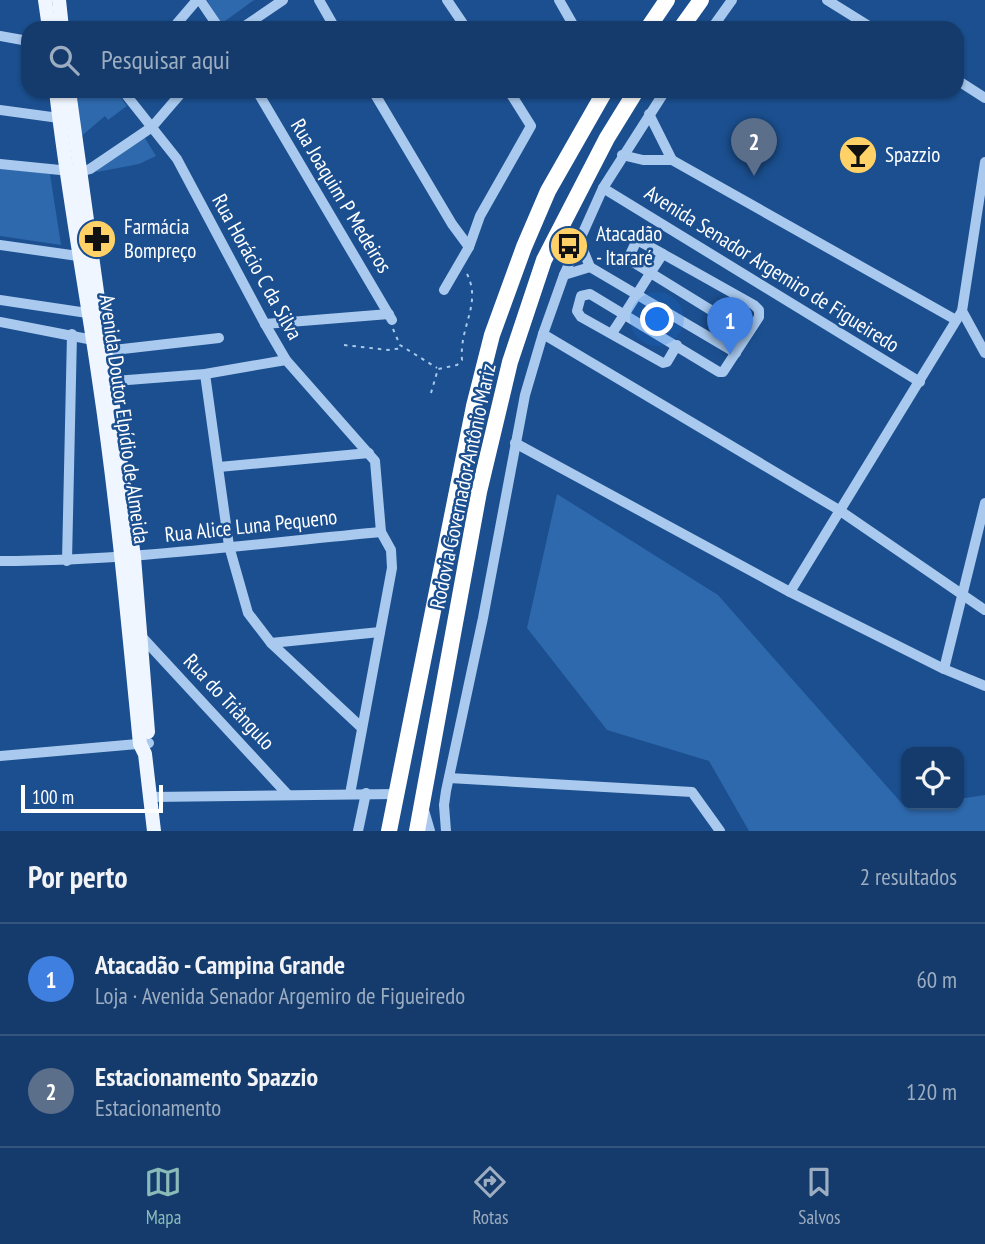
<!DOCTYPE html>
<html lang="pt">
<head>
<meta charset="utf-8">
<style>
  body { margin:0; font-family:"PT Sans Narrow",sans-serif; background:#1d4271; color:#f1f3f6 }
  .controls { position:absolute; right:21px; bottom:21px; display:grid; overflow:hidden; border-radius:14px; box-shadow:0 2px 5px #0004 }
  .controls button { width:63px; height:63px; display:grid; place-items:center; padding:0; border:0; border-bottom:2px solid #33557e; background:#143b6b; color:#f1f3f6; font:35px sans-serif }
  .scale { position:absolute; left:21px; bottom:18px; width:142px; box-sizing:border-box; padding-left:7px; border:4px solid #fff; border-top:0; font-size:19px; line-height:24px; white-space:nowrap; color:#fff; -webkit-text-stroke:5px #1b4f8f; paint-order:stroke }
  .you { position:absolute; left:658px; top:320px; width:24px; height:24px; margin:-18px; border:5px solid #fff; border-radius:50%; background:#1a73e8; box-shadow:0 0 0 10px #1a73e833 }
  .badge { display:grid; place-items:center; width:46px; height:46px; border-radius:50%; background:#8bbbb9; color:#fff; font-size:23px; font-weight:700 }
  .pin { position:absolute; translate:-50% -58px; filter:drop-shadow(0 2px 4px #0008) }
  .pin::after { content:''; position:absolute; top:37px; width:24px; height:21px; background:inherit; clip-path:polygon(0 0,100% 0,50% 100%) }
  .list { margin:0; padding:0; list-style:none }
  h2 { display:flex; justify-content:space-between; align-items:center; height:91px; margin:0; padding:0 28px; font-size:30px }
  h2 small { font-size:23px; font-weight:400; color:#9dadc1 }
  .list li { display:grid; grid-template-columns:46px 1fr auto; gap:21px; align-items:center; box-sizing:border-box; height:112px; padding:0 28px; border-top:2px solid #33557e }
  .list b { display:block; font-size:26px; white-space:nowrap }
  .list p { margin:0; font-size:23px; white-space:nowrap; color:#9dadc1 }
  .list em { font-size:23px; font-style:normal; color:#9dadc1 }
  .icon { flex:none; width:38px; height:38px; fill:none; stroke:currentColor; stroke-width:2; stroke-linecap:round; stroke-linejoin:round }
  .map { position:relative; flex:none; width:985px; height:831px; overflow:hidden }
  .search { position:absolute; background:#143b6b; box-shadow:0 2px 5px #0004; left:21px; right:21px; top:21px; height:77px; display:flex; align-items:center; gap:18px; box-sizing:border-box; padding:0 24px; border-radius:21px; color:#9dadc1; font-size:26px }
  .sheet { height:315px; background:#143b6b }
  nav { display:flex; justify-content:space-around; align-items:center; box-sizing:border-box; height:98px; border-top:2px solid #33557e; background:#143b6b; font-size:19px; color:#9dadc1 }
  nav a { display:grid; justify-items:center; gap:4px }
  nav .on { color:#8bbbb9 }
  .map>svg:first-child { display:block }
  .green { fill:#2e69ad }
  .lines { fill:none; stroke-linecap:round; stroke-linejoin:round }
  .path { stroke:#a9c9ee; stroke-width:2; stroke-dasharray:3.5 5; stroke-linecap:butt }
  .minor { stroke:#a9c9ee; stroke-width:10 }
  .major { stroke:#f0f6ff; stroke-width:14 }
  .highway { stroke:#fff; stroke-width:16 }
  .labels { text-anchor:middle; stroke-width:5; stroke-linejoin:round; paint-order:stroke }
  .poi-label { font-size:21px; fill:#fff; stroke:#1b4f8f; text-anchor:start }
  .street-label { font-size:21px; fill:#fff; stroke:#1b4f8f }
</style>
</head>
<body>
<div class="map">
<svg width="985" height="831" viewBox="0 0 985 831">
  <rect width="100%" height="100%" fill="#1b4f8f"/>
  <g class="green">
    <polygon points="207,0 254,0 221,24"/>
    <polygon points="71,91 116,92 127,106 108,120 105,116 78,139"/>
    <polygon points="143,135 156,156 139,164 97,172 94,168"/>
    <polygon points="0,168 50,174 61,245 0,236"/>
    <polygon points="557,494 718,595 905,807 959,805 959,799 985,795 985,831 749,831 709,761 607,730 527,628"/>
  </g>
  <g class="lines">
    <g class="path">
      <polyline points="393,329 400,345 437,368"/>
      <polyline points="344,345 388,350 403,348"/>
      <path d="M431,393L438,369L457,365L462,360C459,326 483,303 466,272"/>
    </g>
    <g class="minor">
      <polyline points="200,0 219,28"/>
      <polyline points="319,0 335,28"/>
      <polyline points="447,0 466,28"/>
      <polyline points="559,0 575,28"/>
      <polyline points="827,0 872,28"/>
      <polyline points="173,28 197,0"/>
      <polyline points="242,28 283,0"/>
      <polyline points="712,28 732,0"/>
      <polyline points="0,36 28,41"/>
      <polyline points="957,80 985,98"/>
      <polyline points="123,91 177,159 265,324 286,360 375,461 381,532 391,550 392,568 350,794"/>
      <polyline points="257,91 392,320"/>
      <polyline points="373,91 452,224 469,247"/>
      <polyline points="0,110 59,118"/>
      <polyline points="649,114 672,160"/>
      <polyline points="622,155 643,160 672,160 956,320"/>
      <polyline points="985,162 962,311 985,353"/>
      <polyline points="0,164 80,172 90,169 152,127 183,91"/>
      <polyline points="603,188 920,382"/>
      <polyline points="579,240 590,267 736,353"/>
      <polyline points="0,245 78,256"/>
      <polyline points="663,254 754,305 759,310 759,317 723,372 719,372 590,294 581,296 577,311 581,317 663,363 667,362 677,345"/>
      <polyline points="564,275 590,267"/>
      <polyline points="444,290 469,247 480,216 531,126 509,91"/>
      <polyline points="0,300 94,314"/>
      <polyline points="0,322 93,340"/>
      <polyline points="265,324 389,314"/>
      <path d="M612,333C630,307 645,280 663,254L639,241L636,242L628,259L748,333"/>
      <polyline points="543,334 839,510 985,610"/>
      <polyline points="105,351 219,338"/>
      <polyline points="205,374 229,546 248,613 271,643 362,728"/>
      <polyline points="102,382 205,374 286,360"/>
      <polyline points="515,443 790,592 944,669 985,686"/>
      <polyline points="219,467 369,453"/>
      <path d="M0,561C128,561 253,544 381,532"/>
      <polyline points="67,561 72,334"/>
      <polyline points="790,592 962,311"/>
      <polyline points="141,636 288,795"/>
      <polyline points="271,643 380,632"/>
      <polyline points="944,669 985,503"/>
      <polyline points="0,756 149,743"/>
      <polyline points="449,778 692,792 720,831"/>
      <polyline points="150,797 396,794"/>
      <polyline points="423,807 430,831"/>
      <polyline points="358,831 366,793"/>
      <polyline points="446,831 444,805 446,791 483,618 525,395 543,334 564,275 603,188 665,91"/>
    </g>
    <g class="major">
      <polyline points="45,0 49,28"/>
      <polyline points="59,0 62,28"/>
      <path d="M56,91C67,188 85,283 99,380C117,500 128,622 140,744L145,754L154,831"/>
      <polyline points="69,91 134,557 148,732"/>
    </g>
    <g class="highway">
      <polyline points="648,28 667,0"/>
      <polyline points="681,28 701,0"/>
      <polyline points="389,831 474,406 492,335 524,247 548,191 605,91"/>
      <polyline points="417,831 479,492 510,362 544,260 607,138 636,91"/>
    </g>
  </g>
  <defs>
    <g id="bar-disc" transform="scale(2.0125)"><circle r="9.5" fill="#ffd166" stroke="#1b4f8f"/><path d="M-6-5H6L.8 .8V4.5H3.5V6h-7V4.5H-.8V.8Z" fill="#111"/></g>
    <g id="pharmacy-disc" transform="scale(2.0125)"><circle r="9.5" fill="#ffd166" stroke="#1b4f8f"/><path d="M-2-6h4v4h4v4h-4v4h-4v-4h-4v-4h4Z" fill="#111"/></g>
    <g id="bus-disc" transform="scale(2.0125)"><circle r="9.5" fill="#ffd166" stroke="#1b4f8f"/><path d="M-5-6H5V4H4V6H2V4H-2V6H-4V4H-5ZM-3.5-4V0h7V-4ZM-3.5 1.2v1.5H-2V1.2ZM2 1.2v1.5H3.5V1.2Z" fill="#111"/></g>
  </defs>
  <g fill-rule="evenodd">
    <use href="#bar-disc" x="858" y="155"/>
    <use href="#pharmacy-disc" x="97" y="239"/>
    <use href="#bus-disc" x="569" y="246"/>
  </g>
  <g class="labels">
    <g class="poi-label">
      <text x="885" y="162">Spazzio</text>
      <text x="124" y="234">Farmácia<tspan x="124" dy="24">Bompreço</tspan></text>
      <text x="596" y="241">Atacadão<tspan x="596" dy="24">- Itararé</tspan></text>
    </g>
    <g class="street-label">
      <text transform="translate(341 196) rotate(59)" y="7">Rua Joaquim P Medeiros</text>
      <text transform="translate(257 267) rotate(61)" y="7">Rua Horácio C da Silva</text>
      <text transform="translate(772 269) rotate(32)" y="7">Avenida Senador Argemiro de Figueiredo</text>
      <text transform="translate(124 419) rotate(82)" y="7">Avenida Doutor Elpídio de Almeida</text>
      <text transform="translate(463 486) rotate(-78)" y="7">Rodovia Governador Antônio Mariz</text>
      <text transform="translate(251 526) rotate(-6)" y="7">Rua Alice Luna Pequeno</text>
      <text transform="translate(229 702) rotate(47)" y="7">Rua do Triângulo</text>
    </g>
  </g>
</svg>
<div class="controls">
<button><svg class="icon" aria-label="locate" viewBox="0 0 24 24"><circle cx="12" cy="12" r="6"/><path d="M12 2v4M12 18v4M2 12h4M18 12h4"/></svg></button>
</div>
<div class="scale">100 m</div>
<div class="you"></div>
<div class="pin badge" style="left:730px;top:355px;background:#3f7fe0">1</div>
<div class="pin badge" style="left:754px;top:176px;background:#5c6f8a">2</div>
<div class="search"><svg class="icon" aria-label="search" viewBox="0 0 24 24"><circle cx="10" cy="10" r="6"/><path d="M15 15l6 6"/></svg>Pesquisar aqui</div>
</div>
<section class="sheet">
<h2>Por perto<small>2 resultados</small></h2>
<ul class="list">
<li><span class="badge" style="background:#3f7fe0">1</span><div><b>Atacadão - Campina Grande</b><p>Loja · Avenida Senador Argemiro de Figueiredo</p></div><em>60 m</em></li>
<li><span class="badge" style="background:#5c6f8a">2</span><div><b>Estacionamento Spazzio</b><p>Estacionamento</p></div><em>120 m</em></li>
</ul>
</section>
<nav>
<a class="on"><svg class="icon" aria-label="map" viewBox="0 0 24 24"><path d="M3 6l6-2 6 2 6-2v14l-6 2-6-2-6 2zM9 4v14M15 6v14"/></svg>Mapa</a>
<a><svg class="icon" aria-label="directions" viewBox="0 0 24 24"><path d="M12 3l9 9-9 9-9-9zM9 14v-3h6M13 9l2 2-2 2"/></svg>Rotas</a>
<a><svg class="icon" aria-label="saved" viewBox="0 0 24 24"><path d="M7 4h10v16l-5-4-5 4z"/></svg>Salvos</a>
</nav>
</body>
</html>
